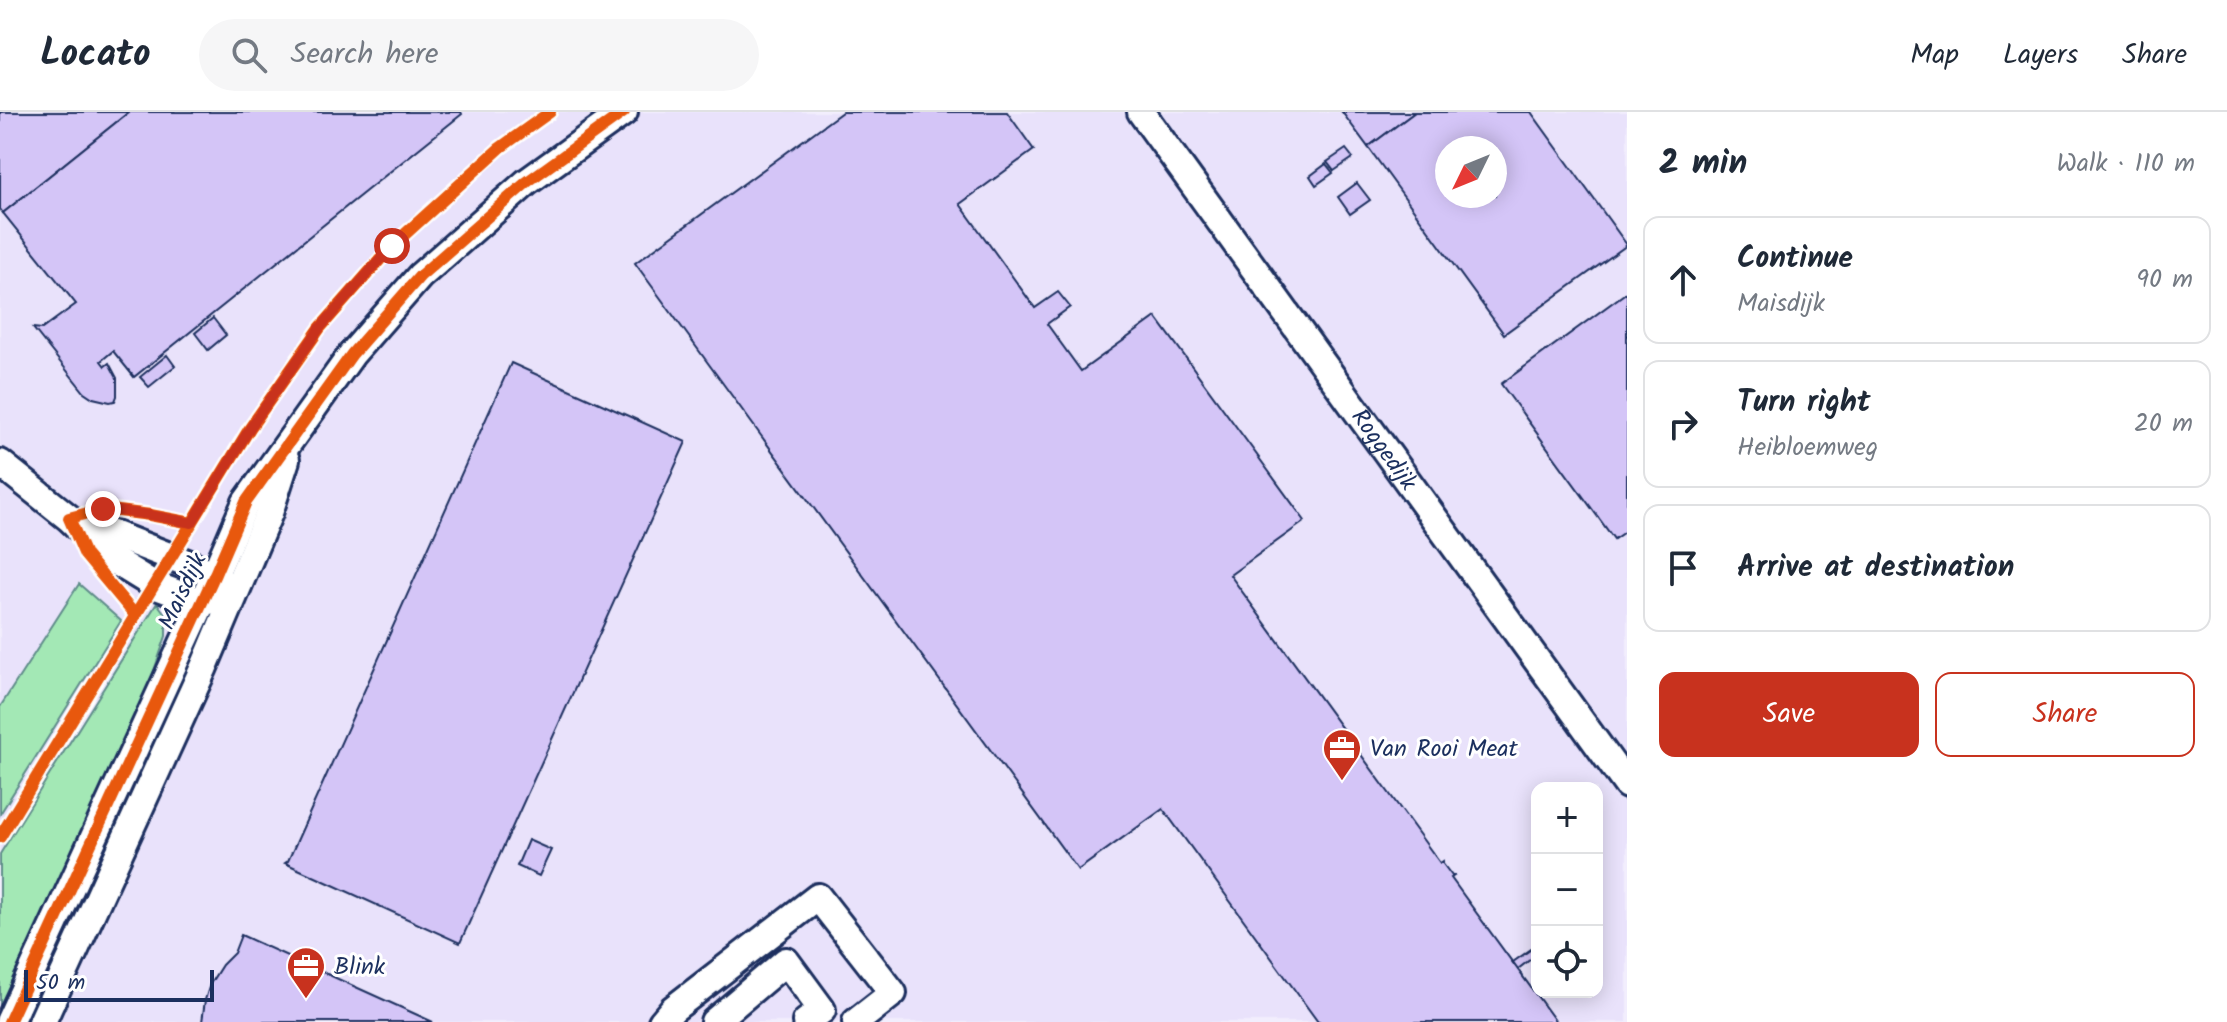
<!DOCTYPE html>
<html lang="en">
<head>
<meta charset="utf-8">
<style>
  body { margin:0; font-family:Kalam,sans-serif; background:#f6f6f7; color:#1f2937 }
  .controls { position:absolute; right:24px; bottom:24px; display:grid; overflow:hidden; border-radius:16px; box-shadow:0 4px 20px #0003 }
  .controls button { width:72px; height:72px; display:grid; place-items:center; padding:0; border:0; border-bottom:2px solid #e0e1e3; background:#fff; color:#1f2937; font:40px sans-serif }
  .compass { position:absolute; left:1435px; top:24px; width:72px; height:72px; border-radius:50%; background:#fff; box-shadow:0 4px 20px #0003; rotate:227deg }
  .scale { position:absolute; left:24px; bottom:20px; width:190px; box-sizing:border-box; padding-left:8px; border:4px solid #1b2f5e; border-top:0; font-size:22px; line-height:28px; white-space:nowrap; color:#1b2f5e; -webkit-text-stroke:6px #fff; paint-order:stroke }
  .stop { position:absolute; width:24px; height:24px; margin:-18px; border:6px solid #c8321e; border-radius:50%; background:#fff }
  .stop.end { background:#c8321e; border-color:#fff; box-shadow:0 2px 8px #0008 }
  .list { margin:0; padding:0; list-style:none }
  h2 { display:flex; justify-content:space-between; align-items:center; height:104px; margin:0; padding:0 32px; font-size:34px }
  h2 small { font-size:26px; font-weight:400; color:#747a83 }
  .list li { display:grid; grid-template-columns:52px 1fr auto; gap:24px; align-items:center; box-sizing:border-box; height:128px; margin:0 16px 16px; padding:0 16px; border:2px solid #e0e1e3; border-radius:16px }
  .list b { display:block; font-size:30px; white-space:nowrap }
  .list p { margin:0; font-size:26px; white-space:nowrap; color:#747a83 }
  .list em { font-size:26px; font-style:normal; color:#747a83 }
  .actions { display:flex; gap:16px; padding:24px 32px }
  .actions a { flex:1; padding:18px 0; border:2px solid #c8321e; border-radius:16px; text-align:center; font-size:28px; color:#c8321e }
  .actions .main { background:#c8321e; color:#fff }
  .icon { flex:none; width:44px; height:44px; fill:none; stroke:currentColor; stroke-width:2; stroke-linecap:round; stroke-linejoin:round }
  .map { position:relative; flex:none; width:1627px; height:910px; overflow:hidden }
  header { display:flex; align-items:center; gap:48px; box-sizing:border-box; height:112px; padding:0 40px; background:#fff; border-bottom:2px solid #e0e1e3 }
  header strong { font-size:38px }
  nav { display:flex; gap:44px; margin-inline-start:auto; font-size:28px }
  .search { width:560px; height:72px; background:#f6f6f7; display:flex; align-items:center; gap:20px; box-sizing:border-box; padding:0 28px; border-radius:44px; color:#747a83; font-size:30px }
  main { display:flex }
  aside { flex:1; background:#fff }
  .map>svg:first-child { display:block }
  .built { fill:#e9e2fb; fill-rule:evenodd }
  .green { fill:#a3e8b5; stroke:#5f8c8a; stroke-width:2 }
  .building { fill:#d4c5f7; stroke:#1b2f5e; stroke-width:2; fill-rule:evenodd }
  .lines { fill:none; stroke-linecap:round; stroke-linejoin:round }
  .minor-casing { stroke:#1b2f5e; stroke-width:32 }
  .minor { stroke:#fff; stroke-width:26 }
  .cycleway-casing { stroke:#fff; stroke-width:17 }
  .cycleway { stroke:#e8590c; stroke-width:12 }
  .route { stroke:#c8321e; stroke-width:10 }
  .labels { text-anchor:middle; stroke-width:6; stroke-linejoin:round; paint-order:stroke }
  .street-label { font-size:24px; fill:#1b2f5e; stroke:#fff }
  .poi-label { font-size:24px; fill:#1b2f5e; stroke:#fff; text-anchor:start }
</style>
</head>
<body>
<header>
<strong>Locato</strong>
<div class="search"><svg class="icon" aria-label="search" viewBox="0 0 24 24"><circle cx="10" cy="10" r="6"/><path d="M15 15l6 6"/></svg>Search here</div>
<nav><a>Map</a><a>Layers</a><a>Share</a></nav>
</header>
<main>
<div class="map">
<svg width="1627" height="910" viewBox="0 0 1627 910">
  <rect width="100%" height="100%" fill="#f2eefd"/>
  <filter id="ink" filterUnits="userSpaceOnUse"><feTurbulence type="fractalNoise" baseFrequency=".0125" numOctaves="2"/><feDisplacementMap in="SourceGraphic" scale="16" xChannelSelector="R" yChannelSelector="G"/><feConvolveMatrix kernelMatrix="1 2 1 2 8 2 1 2 1" color-interpolation-filters="sRGB"/></filter>
  <g filter="url(#ink)">
    <path class="built" d="M0,0H1627V910H0ZM1447,36H1495V84H1447ZM1537,676H1597V880H1537Z"/>
    <g class="green">
      <polygon points="79,472 121,509 0,702 0,595"/>
      <polygon points="157,491 166,503 166,524 130,628 3,898 0,896 0,742"/>
    </g>
    <g class="building">
      <polygon points="0,0 129,0 3,101 0,97"/>
      <polygon points="129,0 461,0 462,2 134,265 113,239 101,249 105,254 109,251 117,266 117,284 115,289 110,290 93,286 84,280 33,216 42,217 76,192 3,101"/>
      <polygon points="842,0 1007,0 1034,38 960,92 1035,196 1058,180 1070,195 1047,212 1081,259 1156,205 1305,409 1230,463 1440,751 1443,749 1443,752 1452,764 1454,764 1451,766 1556,910 1318,910 1163,697 1078,758 635,151"/>
      <polygon points="1342,0 1415,0 1368,35"/>
      <path d="M1415,0H1531L1627,133L1504,222L1368,35ZM1447,36H1495V84H1447Z"/>
      <polygon points="1346,37 1353,46 1334,59 1327,50"/>
      <polygon points="1326,52 1333,61 1316,73 1310,64"/>
      <polygon points="1357,71 1370,88 1350,102 1338,85"/>
      <polygon points="1627,180 1627,418 1614,427 1501,272"/>
      <polygon points="213,206 226,223 208,238 195,221"/>
      <polygon points="167,243 175,254 149,275 140,265"/>
      <polygon points="511,251 686,330 460,831 285,751 288,749"/>
      <polygon points="528,728 551,738 539,764 517,754"/>
      <polygon points="241,823 433,910 202,910 205,888 210,872 222,853 234,841"/>
      <polygon points="1537,833 1537,855 1531,847 1518,857 1513,850"/>
    </g>
    <g class="lines">
      <g class="minor-casing">
        <g id="minor">
          <path id="s1" d="M1141,0L1627,673"/>
          <polyline points="0,351 69,406 115,449 154,473 200,490 215,488"/>
          <polyline points="82,410 215,462 226,476"/>
          <polyline points="9,910 215,462 246,390 352,242 420,164 527,70 624,0"/>
          <polyline points="42,910 204,555 269,401 286,348"/>
          <polyline points="662,910 673,897 818,785 893,881 856,910"/>
          <polyline points="714,910 786,849 822,898 806,910"/>
        </g>
      </g>
      <use href="#minor" class="minor"/>
      <g class="cycleway-casing">
        <g id="cycleway">
          <polyline points="135,503 85,443 69,406 103,397 150,403 192,411"/>
          <polyline points="0,725 250,316 320,216 392,134 500,36 550,0"/>
          <polyline points="9,910 215,462 246,390 352,242 420,164 527,70 624,0"/>
        </g>
      </g>
      <use href="#cycleway" class="cycleway"/>
    </g>
  </g>
  <g class="lines" filter="url(#ink)">
    <polyline class="route" points="103,397 150,403 192,411 250,316 320,216 392,134"/>
  </g>
  <defs>
    <g id="office-pin" transform="scale(2)"><path d="M0 17L-7.5 6A9.5 9.5 0 1 1 7.5 6Z" fill="#c8321e" stroke="#fff"/><path d="M-6-3h4V-5.5h4V-3h4V5H-6ZM-1-4.5V-3h2v-1.5ZM-6 0V1H6V0Z" fill="#fff"/></g>
  </defs>
  <g fill-rule="evenodd">
    <use href="#office-pin" x="1342" y="636"/>
    <use href="#office-pin" x="306" y="854"/>
  </g>
  <g class="labels">
    <g class="street-label">
      <text dy="8" stroke="none"><textPath href="#s1" startOffset="416">Roggedijk</textPath></text>
      <text transform="translate(182 479) rotate(-65)" y="8">Maisdijk</text>
    </g>
    <g class="poi-label">
      <text x="1370" y="644">Van Rooi Meat</text>
      <text x="334" y="862">Blink</text>
    </g>
  </g>
</svg>
<div class="controls">
<button>+</button>
<button>−</button>
<button><svg class="icon" aria-label="locate" viewBox="0 0 24 24"><circle cx="12" cy="12" r="6"/><path d="M12 2v4M12 18v4M2 12h4M18 12h4"/></svg></button>
</div>
<svg class="compass" viewBox="-18 -18 36 36"><path d="M0-13l5 13h-10z" fill="#e53935"/><path d="M0 13l5-13h-10z" fill="#747a83"/></svg>
<div class="scale">50 m</div>
<div class="stop" style="left:392px;top:134px"></div>
<div class="stop end" style="left:103px;top:397px"></div>
</div>
<aside>
<h2>2 min<small>Walk · 110 m</small></h2>
<ul class="list">
<li><svg class="icon" aria-label="ahead" viewBox="0 0 24 24"><path d="M12 20V5M6 11l6-6 6 6"/></svg><div><b>Continue</b><p>Maisdijk</p></div><em>90 m</em></li>
<li><svg class="icon" aria-label="right" viewBox="0 0 24 24"><path d="M7 20v-9h11M14 6l5 5-5 5"/></svg><div><b>Turn right</b><p>Heibloemweg</p></div><em>20 m</em></li>
<li><svg class="icon" aria-label="arrive" viewBox="0 0 24 24"><path d="M6 21V4h12l-3 4 3 4H6"/></svg><div><b>Arrive at destination</b></div></li>
</ul>
<div class="actions"><a class="main">Save</a><a>Share</a></div>
</aside>
</main>
</body>
</html>
